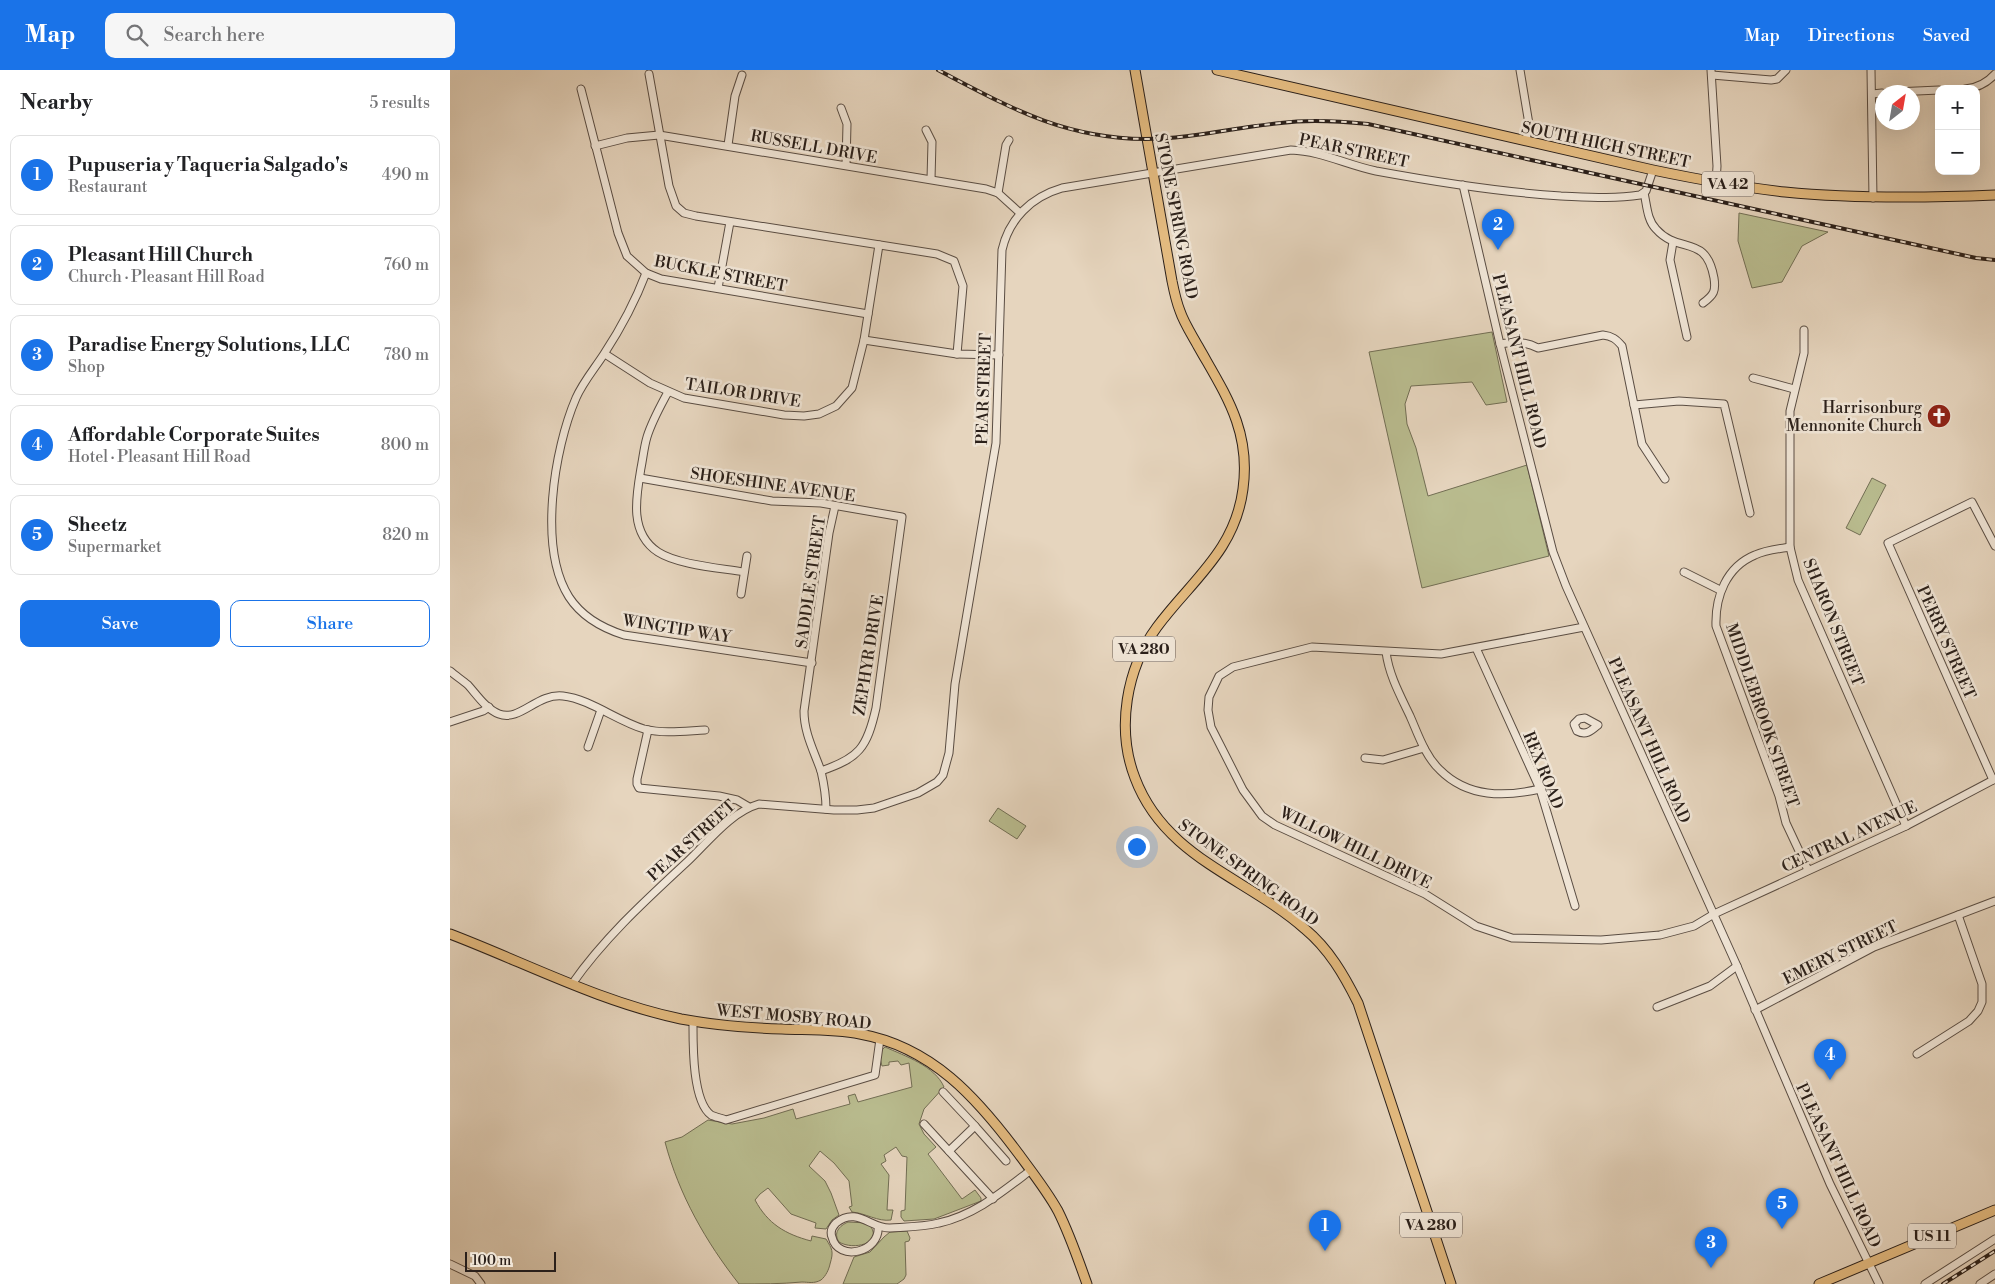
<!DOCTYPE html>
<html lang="en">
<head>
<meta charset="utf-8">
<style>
  body { margin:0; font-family:"Libre Bodoni",serif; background:#f6f6f6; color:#202124 }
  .controls { position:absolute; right:15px; top:15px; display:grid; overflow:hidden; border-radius:10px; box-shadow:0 5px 20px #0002 }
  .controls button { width:45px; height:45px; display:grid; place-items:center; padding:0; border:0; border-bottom:1px solid #e0e0e0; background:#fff; color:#202124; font:25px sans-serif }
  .compass { position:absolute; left:1425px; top:15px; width:45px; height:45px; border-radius:50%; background:#fff; box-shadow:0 5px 20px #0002; rotate:31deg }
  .scale { position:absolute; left:15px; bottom:12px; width:91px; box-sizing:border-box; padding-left:5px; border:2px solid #2b201a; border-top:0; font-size:14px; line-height:18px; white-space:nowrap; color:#2b201a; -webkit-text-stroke:4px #efe4d5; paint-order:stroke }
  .you { position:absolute; left:686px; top:776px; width:18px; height:18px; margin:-12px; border:4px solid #fff; border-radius:50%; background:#1a73e8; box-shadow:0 0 0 8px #1a73e833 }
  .badge { display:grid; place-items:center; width:32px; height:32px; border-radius:50%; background:#1a73e8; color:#fff; font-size:16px; font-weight:700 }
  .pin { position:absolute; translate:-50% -41px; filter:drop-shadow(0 1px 2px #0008) }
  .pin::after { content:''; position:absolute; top:26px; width:18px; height:15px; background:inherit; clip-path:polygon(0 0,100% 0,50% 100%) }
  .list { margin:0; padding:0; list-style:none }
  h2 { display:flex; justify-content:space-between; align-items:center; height:65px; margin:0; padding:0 20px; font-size:21px }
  h2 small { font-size:16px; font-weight:400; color:#757577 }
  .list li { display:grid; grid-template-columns:32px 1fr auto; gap:15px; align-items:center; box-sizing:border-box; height:80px; margin:0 10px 10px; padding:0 10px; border:1px solid #e0e0e0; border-radius:10px }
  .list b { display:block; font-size:19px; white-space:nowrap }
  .list p { margin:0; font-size:16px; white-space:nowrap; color:#757577 }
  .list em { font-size:16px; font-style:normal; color:#757577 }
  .actions { display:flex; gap:10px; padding:15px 20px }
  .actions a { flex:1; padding:11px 0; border:1px solid #1a73e8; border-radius:10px; text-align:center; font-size:18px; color:#1a73e8 }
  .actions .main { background:#1a73e8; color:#fff }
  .icon { flex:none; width:28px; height:28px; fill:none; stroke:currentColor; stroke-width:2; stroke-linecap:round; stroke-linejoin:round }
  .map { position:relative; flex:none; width:1545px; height:1214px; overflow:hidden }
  header { display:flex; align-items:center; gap:30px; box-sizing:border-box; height:70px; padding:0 25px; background:#1a73e8; color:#fff }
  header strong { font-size:24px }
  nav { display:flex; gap:28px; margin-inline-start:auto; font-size:18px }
  .search { width:350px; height:45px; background:#f6f6f6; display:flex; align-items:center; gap:12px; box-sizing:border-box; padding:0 18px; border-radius:10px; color:#757577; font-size:19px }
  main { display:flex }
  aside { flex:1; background:#fff }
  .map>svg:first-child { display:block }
  .green { fill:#b9bc8f; stroke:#726e54 }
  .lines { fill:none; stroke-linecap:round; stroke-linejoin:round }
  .minor-casing { stroke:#5a4d43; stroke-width:9 }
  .major-casing { stroke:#2b201a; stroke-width:11 }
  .minor { stroke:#efe4d5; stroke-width:7 }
  .major { stroke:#e3ba7f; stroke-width:9 }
  .rail-casing { stroke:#2b201a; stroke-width:4 }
  .rail { stroke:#efe4d5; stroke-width:2; stroke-dasharray:5.5; stroke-linecap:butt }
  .labels { text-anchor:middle; stroke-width:5; stroke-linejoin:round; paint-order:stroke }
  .shield { fill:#efe4d5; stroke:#665b52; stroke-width:1 }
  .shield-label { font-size:15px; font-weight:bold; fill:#2b201a }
  .street-label { font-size:16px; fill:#2b201a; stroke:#efe4d5 }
  .poi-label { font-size:16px; fill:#2b201a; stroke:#efe4d5; text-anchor:end }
</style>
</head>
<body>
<header>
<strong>Map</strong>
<div class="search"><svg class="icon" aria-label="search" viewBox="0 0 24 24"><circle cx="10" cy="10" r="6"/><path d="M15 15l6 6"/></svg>Search here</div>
<nav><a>Map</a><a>Directions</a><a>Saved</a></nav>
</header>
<main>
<aside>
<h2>Nearby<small>5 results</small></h2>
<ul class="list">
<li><span class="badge">1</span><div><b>Pupuseria y Taqueria Salgado's</b><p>Restaurant</p></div><em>490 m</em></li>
<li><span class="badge">2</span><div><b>Pleasant Hill Church</b><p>Church · Pleasant Hill Road</p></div><em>760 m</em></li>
<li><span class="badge">3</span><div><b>Paradise Energy Solutions, LLC</b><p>Shop</p></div><em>780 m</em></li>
<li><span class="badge">4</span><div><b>Affordable Corporate Suites</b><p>Hotel · Pleasant Hill Road</p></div><em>800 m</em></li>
<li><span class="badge">5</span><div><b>Sheetz</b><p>Supermarket</p></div><em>820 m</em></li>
</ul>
<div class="actions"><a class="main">Save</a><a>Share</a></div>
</aside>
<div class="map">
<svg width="1545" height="1214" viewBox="0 0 1545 1214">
  <rect width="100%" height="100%" fill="#e6d5be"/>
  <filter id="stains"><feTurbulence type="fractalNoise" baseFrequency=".004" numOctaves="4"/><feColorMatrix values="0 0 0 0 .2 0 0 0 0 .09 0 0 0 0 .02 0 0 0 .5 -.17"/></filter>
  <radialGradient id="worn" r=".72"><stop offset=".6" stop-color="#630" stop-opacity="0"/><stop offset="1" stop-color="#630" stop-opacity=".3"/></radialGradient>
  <g class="green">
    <polygon points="1289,143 1378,162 1352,176 1332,212 1302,218 1288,171"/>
    <polygon points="1042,262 1057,332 1036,335 1022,312 961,316 955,334 957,354 966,378 978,426 1077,395 1099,486 972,518 919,282"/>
    <polygon points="1422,408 1436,415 1410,465 1396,458"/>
    <polygon points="548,738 576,756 567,769 539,751"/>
    <path d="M435,977C455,986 485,996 494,1017L474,1039L469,1054L474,1064L486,1077L478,1084L512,1129L525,1120L531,1128V1131L484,1149L454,1151L451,1147V1141L455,1140L457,1087L452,1086L446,1077L434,1085L436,1091L431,1094L439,1105L437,1140H443L441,1150C428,1152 415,1143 402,1142L399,1137L402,1136L399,1111L384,1093L370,1081L359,1096L375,1111L381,1123L389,1145L382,1150L376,1159L365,1158L366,1153L341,1144L318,1118L310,1124L305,1130C318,1154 335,1164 361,1171L362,1166L376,1169C382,1179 384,1181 380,1194C379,1199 376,1206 371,1210C364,1214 358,1212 352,1212C331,1214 310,1214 289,1214C256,1172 229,1125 215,1072L232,1067L258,1050L282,1054L314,1048L343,1039L346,1049L400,1034L398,1026L405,1024L408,1032L462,1017L459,993L451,995L448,991L439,992V995L432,996L430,988L431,981Z"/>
    <path d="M398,1152L418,1153C436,1173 404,1181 389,1172C383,1163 389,1156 398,1152Z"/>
    <polygon points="457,1161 460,1168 459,1171 455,1172 456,1205 454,1209 447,1214 393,1214 404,1187 420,1182 434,1167 440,1162"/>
  </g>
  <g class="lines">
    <g class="minor-casing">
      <g id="minor">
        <polyline points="1070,0 1079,54 1076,71"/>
        <polyline points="1261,0 1267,96 1266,113"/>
        <polyline points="1421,0 1423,128"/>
        <polyline points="199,4 219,116 226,136 234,143 246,146 487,184 504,191 513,216 507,284"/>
        <polyline points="1262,5 1321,10 1327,9 1336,0"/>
        <polyline points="131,19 168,163 177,186 196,203 211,209 418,244"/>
        <path d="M1515,19C1527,18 1537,13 1545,4"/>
        <polyline points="1445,22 1489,20"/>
        <polyline points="1422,24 1432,23"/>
        <polyline points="391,38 397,54 396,95"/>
        <polyline points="476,60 482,72 481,109"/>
        <polyline points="278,75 285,26 292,5"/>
        <polyline points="145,76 177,68 209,65 536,119 548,123 570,143"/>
        <polyline points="1013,115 1050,274 1103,482 1116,516 1287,896 1380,1114 1429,1214"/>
        <polyline points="548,123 556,75 559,70"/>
        <path d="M1194,123C1197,135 1197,150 1206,159C1229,185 1256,163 1264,208C1266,221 1264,225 1253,233"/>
        <polyline points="1223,172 1220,190 1237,267"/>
        <path d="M196,203C185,232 171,258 154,284C145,298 133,312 126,328C104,379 88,478 119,527C132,547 152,558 174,565L362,593"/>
        <polyline points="268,218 280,152"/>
        <polyline points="1354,260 1354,283 1340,341 1340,477 1348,510 1456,756"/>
        <polyline points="414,270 507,284 549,285"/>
        <path d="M1050,274C1064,272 1075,271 1088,278L1153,265C1162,266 1166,269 1172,276L1192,374L1215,409"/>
        <polyline points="155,284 200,313 234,328 334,345 354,346 369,344 386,336 402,318 414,270 429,175"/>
        <polyline points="1303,308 1344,319"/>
        <path d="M218,322C210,337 202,351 197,367C194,377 193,388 191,398C186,427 179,463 208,482C228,495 271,498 294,502"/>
        <polyline points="1184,335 1229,331 1274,334 1300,443"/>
        <path d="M190,408L322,431L371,433L452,447L426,638C417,678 409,688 371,701"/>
        <path d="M1340,477C1328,479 1316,480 1305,485C1276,497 1265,527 1266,556L1329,726L1336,753L1358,800"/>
        <polyline points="1234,502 1270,520"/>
        <polyline points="291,524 297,486"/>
        <polyline points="1134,557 991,584 862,577 783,597 769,606 759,627 758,640 761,657 793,720 812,746 825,755 975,824 1026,856 1062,868 1151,870 1210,865 1244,856 1264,844 1456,756 1545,709"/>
        <polyline points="1026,578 1090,719 1125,836"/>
        <path d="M936,582C939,605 950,625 960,646C968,664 975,686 990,700C1018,728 1055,727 1090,719"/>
        <path d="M0,601C6,606 12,610 18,615C27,625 36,639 49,644C70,652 87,623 113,626C140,629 167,651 194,659C214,664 235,661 255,660"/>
        <path d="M1135,648L1148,655C1141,661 1136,666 1127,661L1124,654L1129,649Z"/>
        <polyline points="0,652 33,641 39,637"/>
        <polyline points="198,660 187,709 187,714 189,718 269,726 287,730 299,737"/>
        <polyline points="138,677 151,640"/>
        <polyline points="915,688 933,690 974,678"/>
        <polyline points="1543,710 1438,473 1522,432 1545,476"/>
        <path d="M376,739C376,726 374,714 371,701C364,681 354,663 354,641L379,463L385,436"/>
        <path d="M122,914C155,867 196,830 238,791C259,771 281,742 309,734L384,740H407L424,738L468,723L487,712L493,705L499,683L505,614L546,373L552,180C559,149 581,127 612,118L841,80C871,81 897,95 926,101C986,112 1049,122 1111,126C1137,127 1164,129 1190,125L1196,121L1203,100"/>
        <polyline points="1207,937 1260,916 1287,896"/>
        <polyline points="1305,940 1424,877 1545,831"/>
        <path d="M243,951C243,973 242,1031 261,1045C265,1047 271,1048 276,1050L425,1005L430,969"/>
        <polyline points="1467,984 1519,951 1528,941 1532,932 1532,914 1508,845"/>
        <polyline points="493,1022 525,1056 499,1081"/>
        <polyline points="474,1054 543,1129"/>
        <polyline points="525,1056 556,1091"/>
        <path d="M428,1156C431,1182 388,1193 382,1167C380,1162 382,1157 386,1153C407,1136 421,1159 440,1158C456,1157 473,1157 489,1153C525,1145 552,1122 581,1100"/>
        <polyline points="0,1194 25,1206 31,1214"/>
        <polyline points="1475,1214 1545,1169"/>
        <polyline points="1530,1214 1545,1204"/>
      </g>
    </g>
    <g class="major-casing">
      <g id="major">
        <path d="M685,0L722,211C724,221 726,231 730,241C734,253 742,265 748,276C775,324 801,360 793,419C785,481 741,511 707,557C676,599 666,659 685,708C715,788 796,807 855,859C879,879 894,905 908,933L1001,1214"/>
        <path d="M767,0L1203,100C1246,109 1290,117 1335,122C1405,129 1475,128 1545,125"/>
        <path d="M0,864C76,893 150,932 231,949C264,955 298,958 332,959C358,960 385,959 410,964C482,977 527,1028 568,1083C582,1102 597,1121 608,1141C620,1165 628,1189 637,1214"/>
        <polyline points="1369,1214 1545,1140"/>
      </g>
    </g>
    <use href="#minor" class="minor"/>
    <use href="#major" class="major"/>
    <g class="rail-casing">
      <g id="rail">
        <path d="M488,0C559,37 612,68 695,69C741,69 786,57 831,53C860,49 889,51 918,54L1526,188L1545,190"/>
        <polyline points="1493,1214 1545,1181"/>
      </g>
    </g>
    <use href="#rail" class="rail"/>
  </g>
  <defs>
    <g id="church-disc" transform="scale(1.25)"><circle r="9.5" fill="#8f2418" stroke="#efe4d5"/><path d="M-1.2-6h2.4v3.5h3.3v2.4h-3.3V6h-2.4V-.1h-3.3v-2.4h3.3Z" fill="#fff"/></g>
  </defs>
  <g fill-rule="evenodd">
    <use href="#church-disc" x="1489" y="346"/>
  </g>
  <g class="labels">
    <g class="shield">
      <rect x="1252" y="101.5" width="52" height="25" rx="4"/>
      <rect x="663" y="566.5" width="62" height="25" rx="4"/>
      <rect x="950" y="1142.5" width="62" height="25" rx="4"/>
      <rect x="1458" y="1153.5" width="48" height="25" rx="4"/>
    </g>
    <g class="shield-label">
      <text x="1278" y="119">VA 42</text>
      <text x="694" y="584">VA 280</text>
      <text x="981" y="1160">VA 280</text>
      <text x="1482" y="1171">US 11</text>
    </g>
    <g class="street-label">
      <text transform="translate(1156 74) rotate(12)" y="6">SOUTH HIGH STREET</text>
      <text transform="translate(364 76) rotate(10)" y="6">RUSSELL DRIVE</text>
      <text transform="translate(904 80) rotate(12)" y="6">PEAR STREET</text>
      <text transform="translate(727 146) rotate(79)" y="6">STONE SPRING ROAD</text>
      <text transform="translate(271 203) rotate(11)" y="6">BUCKLE STREET</text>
      <text transform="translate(1070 291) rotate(76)" y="6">PLEASANT HILL ROAD</text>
      <text transform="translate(533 319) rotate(-88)" y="6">PEAR STREET</text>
      <text transform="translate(293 322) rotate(9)" y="6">TAILOR DRIVE</text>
      <text transform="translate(323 414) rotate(8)" y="6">SHOESHINE AVENUE</text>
      <text transform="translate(360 512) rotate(-82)" y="6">SADDLE STREET</text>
      <text transform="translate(1384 552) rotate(68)" y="6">SHARON STREET</text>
      <text transform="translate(227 558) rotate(9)" y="6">WINGTIP WAY</text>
      <text transform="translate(1497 572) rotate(66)" y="6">PERRY STREET</text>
      <text transform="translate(418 585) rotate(-81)" y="6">ZEPHYR DRIVE</text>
      <text transform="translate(1313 645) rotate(71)" y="6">MIDDLEBROOK STREET</text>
      <text transform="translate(1200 670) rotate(66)" y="6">PLEASANT HILL ROAD</text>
      <text transform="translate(1094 700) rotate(68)" y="6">REX ROAD</text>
      <text transform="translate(1399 766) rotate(-25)" y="6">CENTRAL AVENUE</text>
      <text transform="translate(241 770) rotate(-42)" y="6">PEAR STREET</text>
      <text transform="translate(906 777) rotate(26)" y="6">WILLOW HILL DRIVE</text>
      <text transform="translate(799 802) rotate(36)" y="6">STONE SPRING ROAD</text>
      <text transform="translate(1390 882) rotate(-26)" y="6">EMERY STREET</text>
      <text transform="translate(344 946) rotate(5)" y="6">WEST MOSBY ROAD</text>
      <text transform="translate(1389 1095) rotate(65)" y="6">PLEASANT HILL ROAD</text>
    </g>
    <g class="poi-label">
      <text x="1472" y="343">Harrisonburg<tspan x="1472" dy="18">Mennonite Church</tspan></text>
    </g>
  </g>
  <rect width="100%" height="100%" filter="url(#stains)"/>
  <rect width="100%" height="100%" fill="url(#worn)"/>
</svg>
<div class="controls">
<button>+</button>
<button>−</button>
</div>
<svg class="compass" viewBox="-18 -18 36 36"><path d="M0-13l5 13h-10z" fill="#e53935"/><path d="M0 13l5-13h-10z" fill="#757577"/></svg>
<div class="scale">100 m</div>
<div class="you"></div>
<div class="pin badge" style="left:875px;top:1181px">1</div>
<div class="pin badge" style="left:1048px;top:180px">2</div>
<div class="pin badge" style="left:1261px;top:1198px">3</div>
<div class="pin badge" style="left:1380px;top:1010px">4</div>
<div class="pin badge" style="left:1332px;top:1159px">5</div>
</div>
</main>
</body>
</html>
